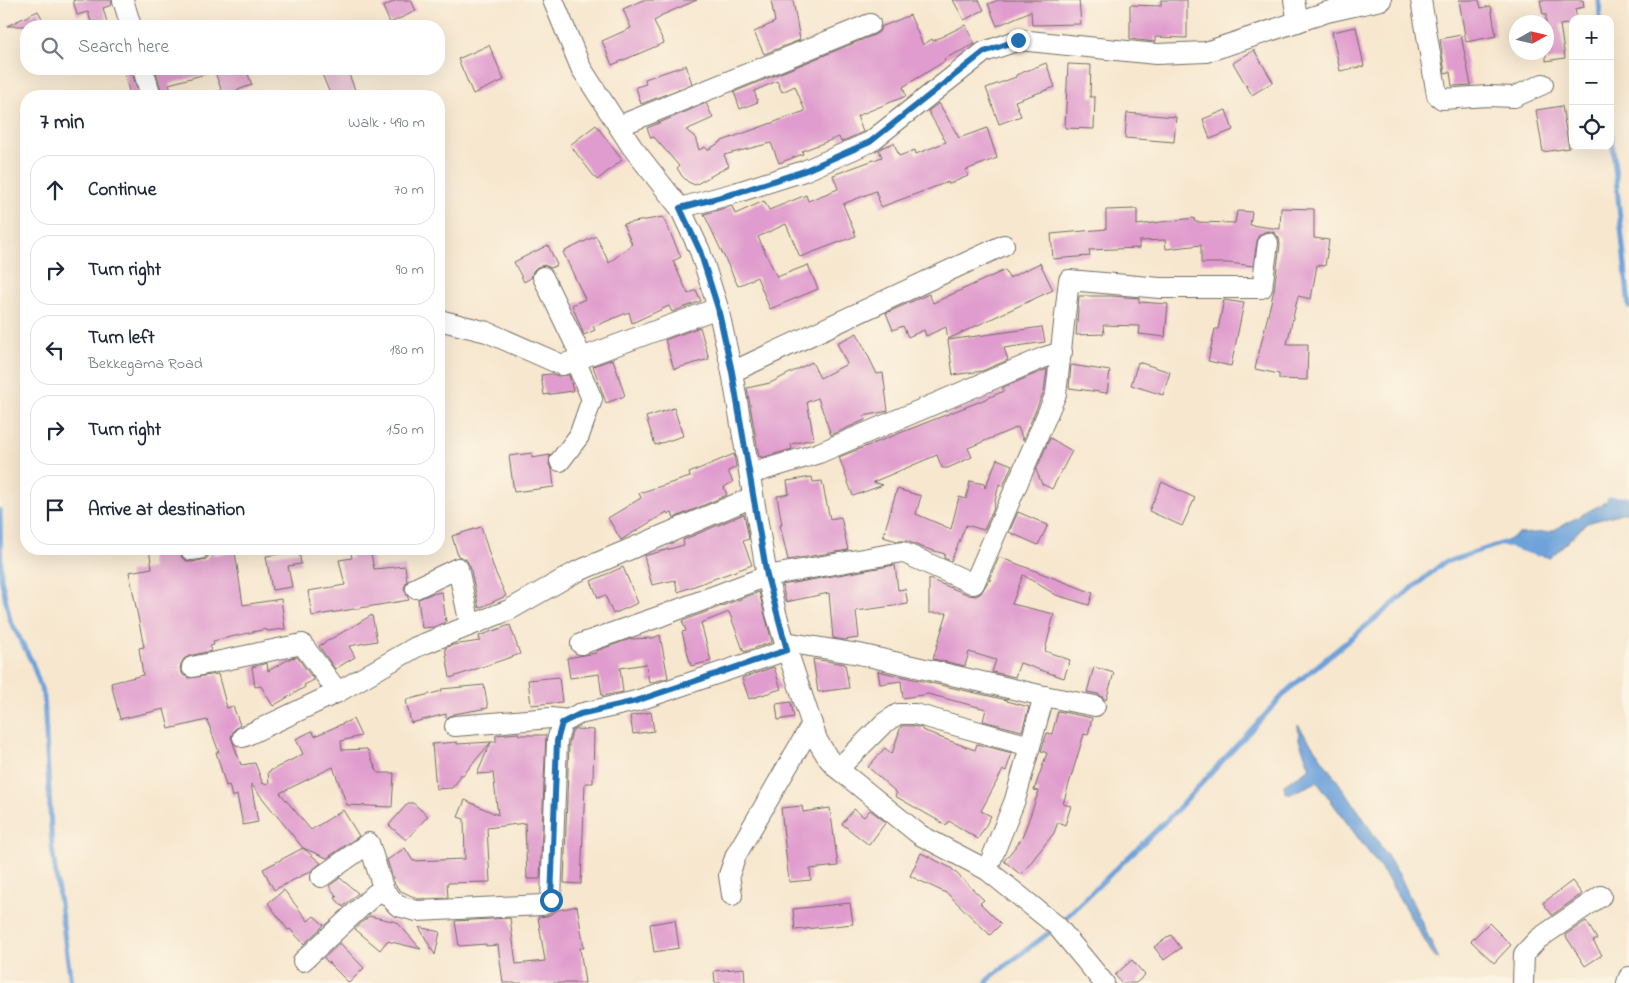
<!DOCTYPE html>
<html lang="en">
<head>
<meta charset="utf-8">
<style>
  body { margin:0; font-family:"Indie Flower",sans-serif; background:#f6f6f7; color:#1f2937 }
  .controls { position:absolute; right:15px; top:15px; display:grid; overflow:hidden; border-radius:10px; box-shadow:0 5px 20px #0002 }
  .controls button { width:45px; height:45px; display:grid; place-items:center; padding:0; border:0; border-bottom:1px solid #e0e1e3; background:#fff; color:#1f2937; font:25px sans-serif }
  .compass { position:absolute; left:1509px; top:15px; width:45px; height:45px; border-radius:50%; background:#fff; box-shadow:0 5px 20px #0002; rotate:82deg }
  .stop { position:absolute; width:15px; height:15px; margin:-11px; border:4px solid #1f6fb2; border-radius:50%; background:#fff }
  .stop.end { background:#1f6fb2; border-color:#fff; box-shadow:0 1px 5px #0008 }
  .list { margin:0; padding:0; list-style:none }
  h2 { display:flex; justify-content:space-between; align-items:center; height:65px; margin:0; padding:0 20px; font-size:21px }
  h2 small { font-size:16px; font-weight:400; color:#747a83 }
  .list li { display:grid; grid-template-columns:32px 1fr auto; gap:15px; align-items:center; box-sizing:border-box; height:70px; margin:0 10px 10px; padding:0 10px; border:1px solid #e0e1e3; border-radius:20px }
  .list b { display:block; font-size:19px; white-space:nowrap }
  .list p { margin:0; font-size:16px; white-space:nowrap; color:#747a83 }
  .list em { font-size:16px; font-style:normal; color:#747a83 }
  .icon { flex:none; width:28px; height:28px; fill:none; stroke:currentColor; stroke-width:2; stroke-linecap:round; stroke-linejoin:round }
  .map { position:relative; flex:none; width:1629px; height:983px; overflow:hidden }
  .search { position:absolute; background:#fff; box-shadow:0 5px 20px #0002; left:20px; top:20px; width:425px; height:55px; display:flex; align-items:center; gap:12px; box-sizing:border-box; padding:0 18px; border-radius:20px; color:#747a83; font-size:19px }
  .panel { position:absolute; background:#fff; box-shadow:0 5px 20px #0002; left:20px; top:90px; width:425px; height:465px; border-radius:20px }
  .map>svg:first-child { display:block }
  .water { fill:#6da2da; stroke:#4c6682 }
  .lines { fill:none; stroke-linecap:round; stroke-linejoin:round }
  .stream { stroke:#6da2da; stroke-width:5 }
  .building { fill:#e09cce }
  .minor-casing { stroke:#726d64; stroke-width:22 }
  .minor { stroke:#fff; stroke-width:20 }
  .route { stroke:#1f6fb2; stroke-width:6 }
</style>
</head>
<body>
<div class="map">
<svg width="1629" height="983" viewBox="0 0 1629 983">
  <rect width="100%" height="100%" fill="#fcf5e5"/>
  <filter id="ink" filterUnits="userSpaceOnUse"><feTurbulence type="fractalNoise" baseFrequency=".02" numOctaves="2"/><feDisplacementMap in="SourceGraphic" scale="10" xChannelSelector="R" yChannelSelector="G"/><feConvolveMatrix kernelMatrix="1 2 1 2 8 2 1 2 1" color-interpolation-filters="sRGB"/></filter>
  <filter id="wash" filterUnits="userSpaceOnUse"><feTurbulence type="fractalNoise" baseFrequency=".0096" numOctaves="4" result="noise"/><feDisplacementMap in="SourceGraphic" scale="20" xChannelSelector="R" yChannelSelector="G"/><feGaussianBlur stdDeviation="1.12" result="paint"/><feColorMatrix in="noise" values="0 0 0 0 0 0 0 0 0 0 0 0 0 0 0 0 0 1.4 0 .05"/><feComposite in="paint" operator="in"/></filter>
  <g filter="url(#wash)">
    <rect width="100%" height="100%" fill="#f7e7cf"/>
    <g class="water">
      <polygon points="1611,499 1629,499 1629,511 1587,523 1550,558 1503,543 1518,534 1550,532"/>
      <polygon points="1298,725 1360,813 1400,876 1439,959 1435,958 1386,876 1317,782 1291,794 1285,792 1284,785 1310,768 1299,740"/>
    </g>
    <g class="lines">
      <g class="stream">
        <polyline points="1599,0 1600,19"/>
        <polyline points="1610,118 1629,307"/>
        <polyline points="1609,500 1611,499 1629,499"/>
        <polyline points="0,510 1,578 10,620 32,662 44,697 52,847 71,983"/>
        <polyline points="1060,923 1175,812 1289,689 1443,563 1503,543 1538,554 1542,551"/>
        <polyline points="986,983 993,975 1054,929"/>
      </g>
    </g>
    <g id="blocks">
      <g class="building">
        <polygon points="73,0 111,0 112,5 103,8 108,26 92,26 88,12 77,15"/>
        <polygon points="397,0 411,0 416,11 390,23 383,7"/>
        <polygon points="643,0 697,0 660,16 661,17 654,21 664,43 612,65 602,41 631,28 623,9"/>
        <polygon points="771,0 793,0 800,40 764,54 754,32 775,22"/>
        <polygon points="953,0 979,0 984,10 964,20"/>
        <polygon points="998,0 1079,0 1081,24 1032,25 1031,11 997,26 988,4"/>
        <polygon points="1161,0 1187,0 1187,38 1155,37 1155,42 1130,39 1130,5 1161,6"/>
        <polygon points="1459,0 1479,0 1481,8 1491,6 1496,36 1466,42"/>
        <polygon points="1540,0 1583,0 1584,7 1575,9 1577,19 1573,19 1573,23 1560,25 1565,58 1546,61 1546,14 1543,14"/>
        <polygon points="38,11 46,26 7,26"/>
        <polygon points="910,15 923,45 932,39 933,41 965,25 975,44 944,59 945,61 903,87 906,96 857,116 863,132 841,142 839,137 802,151 803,154 779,163 771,143 724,155 729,166 695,185 688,182 682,176 677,168 679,166 654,137 651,138 647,128 706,103 713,118 686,130 695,137 699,150 705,147 708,150 722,141 805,111 795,86 782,92 777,81 754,91 758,102 740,109 734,92 874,35 879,32 881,27"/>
        <polygon points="1356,27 1364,66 1340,71 1332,32"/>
        <polygon points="1461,35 1471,85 1452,86 1450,72 1445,73 1440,39"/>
        <polygon points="489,45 504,80 473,94 458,59"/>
        <polygon points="1254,50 1273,82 1252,95 1233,63"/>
        <polygon points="1046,63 1055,87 1015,101 1021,116 999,124 986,88 1016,77 1016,75"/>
        <polygon points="1068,64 1091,65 1090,97 1095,97 1094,129 1065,128"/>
        <polygon points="686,65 692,84 641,104 636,87 646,84 645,79"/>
        <polygon points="123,69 131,69 138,93 130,95"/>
        <polygon points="155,69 208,69 209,73 169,84 173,96 163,96"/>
        <polygon points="214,69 246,69 252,85 223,95"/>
        <polygon points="320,69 347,69 355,90 340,96 331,96"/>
        <polygon points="939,103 959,138 987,128 997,158 966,170 968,176 949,184 948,182 881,207 876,191 843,204 856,236 800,257 786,224 758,237 777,277 808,265 818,289 770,309 757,277 738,286 704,214 732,206 735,214 764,201 769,210 806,195 808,201 838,189 833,175 882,157 879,150 883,147 894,143 899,156 915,150 916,154 946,142 928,111"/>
        <polygon points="1562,106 1569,148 1543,152 1536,110"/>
        <polygon points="1226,110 1233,130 1210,139 1203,119"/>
        <polygon points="1127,113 1176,117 1174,142 1125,138"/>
        <polygon points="596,125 622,160 597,180 570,145"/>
        <polygon points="1281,208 1314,209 1314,238 1329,240 1325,266 1317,265 1311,299 1298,296 1287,344 1308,344 1307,380 1279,379 1279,374 1255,369 1274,290 1280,245 1279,238 1275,233 1269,231 1264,232 1258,236 1253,266 1229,263 1201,263 1201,245 1166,249 1165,240 1139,241 1139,248 1089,250 1090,256 1053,259 1051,234 1106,229 1106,210 1137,209 1137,225 1194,218 1195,222 1235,223 1237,211 1252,212 1250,225 1280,229"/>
        <polygon points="663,217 681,257 673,261 688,294 696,290 701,301 672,312 669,306 632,323 629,312 593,327 595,330 584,335 572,305 585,299 563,252 596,236 609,263 632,244 623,224"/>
        <polygon points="548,245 557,265 551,268 544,265 537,267 533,271 531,278 524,282 514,262"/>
        <polygon points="1040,263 1053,290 948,339 946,327 926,336 924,330 908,337 903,326 893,330 886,313 929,294 933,303 1005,270 1009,278"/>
        <polygon points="1079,296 1111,296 1139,298 1139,302 1168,304 1165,337 1139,334 1140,326 1103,325 1104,334 1076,335"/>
        <polygon points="1224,300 1244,303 1231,366 1208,361 1215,329 1218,329"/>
        <polygon points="700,327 709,359 674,369 665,340"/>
        <polygon points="1042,327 1045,342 1004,348 1008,360 982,371 953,375 948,340"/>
        <polygon points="857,333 877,374 883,373 888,411 864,416 865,420 831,435 818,398 807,402 814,439 791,444 792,449 761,458 761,456 759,457 747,388 770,383 812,362 820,378 847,364 837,343"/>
        <polygon points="613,359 625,396 606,403 593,366"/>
        <polygon points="1138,362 1170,372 1163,395 1131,385"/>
        <polygon points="1071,365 1110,371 1107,393 1069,388"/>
        <polygon points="1047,369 1044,391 1023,440 1018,427 968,448 972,457 948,468 942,468 937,455 873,482 883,485 853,496 839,457 976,403 1004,391 1002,388"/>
        <polygon points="552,374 558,376 569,375 573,391 544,395 541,375"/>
        <polygon points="674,408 683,436 655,445 646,417"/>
        <polygon points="1050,438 1072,451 1052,489 1042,484 1036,470"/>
        <polygon points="532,453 532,458 550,455 549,465 552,469 554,487 514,492 509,456"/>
        <polygon points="734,454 736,467 728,471 733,482 724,487 727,495 674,518 672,513 668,514 667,512 621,540 608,518 641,498 639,493 690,477 689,473"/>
        <polygon points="997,459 1012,465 1003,486 999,484 993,510 984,530 966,525 951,561 944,558 945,554 921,547 907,541 897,541 883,537 897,489 921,496 916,514 951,529 959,497 966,499 970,481 984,484 985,488"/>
        <polygon points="812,477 813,482 822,481 830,519 841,517 848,550 788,560 780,525 782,525 777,496 789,494 787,481"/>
        <polygon points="1162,482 1195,498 1182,526 1149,511"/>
        <polygon points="1018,512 1048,525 1038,545 1009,532"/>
        <polygon points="744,514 749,539 743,541 752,565 678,592 675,580 652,585 644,556 684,545 683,540"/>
        <polygon points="481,527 494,569 506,596 479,608 470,566 466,559 458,556 452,536"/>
        <polygon points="149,549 180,549 182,558 187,561 192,562 206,559 210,554 211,549 212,549 213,555 235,552 243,605 281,599 285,629 267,631 266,629 213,641 214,645 210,646 211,651 189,656 184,659 181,664 180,669 183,675 189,678 218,674 227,708 233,706 240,725 234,730 231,737 241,765 255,763 263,784 269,783 268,772 303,754 296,739 312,731 315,736 353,719 361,736 341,741 342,750 367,749 378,773 394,773 392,807 347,805 333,767 280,793 311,830 343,810 359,836 327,858 303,848 251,784 258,822 243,825 237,795 232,797 229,785 226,786 216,752 219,752 207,720 169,729 164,709 120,719 111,683 143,675 139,648 144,647 129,572 152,568"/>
        <polygon points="350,549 370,549 374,569 405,566 407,581 404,588 409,600 312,616 308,591 345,585 339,560 352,558"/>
        <polygon points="299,551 301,564 288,566 292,587 272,590 266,556"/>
        <polygon points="999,557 1093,593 1089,605 1056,595 1023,575 1012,604 1054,614 1045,651 1070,660 1064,678 1020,663 1015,677 992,672 996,660 969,652 965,666 933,659 947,613 929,613 929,579 969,595 976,596 981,593 989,580 992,580 989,579"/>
        <polygon points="895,565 898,590 905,589 908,604 856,611 859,638 844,640 833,638 829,593 786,602 782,585"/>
        <polygon points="623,567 638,603 613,614 605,595 598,598 591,581"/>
        <polygon points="442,592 446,622 435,627 422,628 418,599 431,594"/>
        <polygon points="759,592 772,642 744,652 729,612 701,623 711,661 691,666 682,632 686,631 682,621"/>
        <polygon points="372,615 377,641 349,646 355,657 335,669 319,646"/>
        <polygon points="510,625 520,654 450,678 445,648 453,645 480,641 479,636"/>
        <polygon points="660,635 668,678 649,683 646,664 620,668 623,692 602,696 599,674 570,678 567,658 596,653 596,651 630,639 653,638"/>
        <polygon points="297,657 314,680 304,685 305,687 273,706 261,686 255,687 252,667 267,663 268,671 291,658"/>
        <polygon points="813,659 845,664 849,688 818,692"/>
        <polygon points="774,667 781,689 749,699 742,678"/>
        <polygon points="1094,667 1114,673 1106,700 1098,694 1087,692"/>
        <polygon points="878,671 1007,700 1007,701 1029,707 1022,731 983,721 986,709 928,694 903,698 901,681 880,684"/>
        <polygon points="559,677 562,702 531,705 528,680"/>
        <polygon points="484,685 488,708 454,714 446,718 446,714 411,723 406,700 442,691 441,689"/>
        <polygon points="791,702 794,717 778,720 776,704"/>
        <polygon points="1058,711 1092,718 1088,735 1084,734 1063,804 1071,806 1065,825 1058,822 1054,833 1021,875 1004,861 1022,838 1039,791 1034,790 1047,753 1041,751 1047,733 1052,734"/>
        <polygon points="651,712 654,731 633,734 630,716"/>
        <polygon points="901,726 913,726 922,728 922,730 939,736 939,737 975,750 977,744 1012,753 1006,771 1003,770 981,811 991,816 978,839 949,821 946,825 895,796 897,793 868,767 885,748 892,754"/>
        <polygon points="575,729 594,730 593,783 585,783 581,884 564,883 569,743 572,731"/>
        <polygon points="519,733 519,735 546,735 540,879 527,879 525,823 487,828 490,882 447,883 448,898 418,899 401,891 395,885 387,860 405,848 413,861 465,859 464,819 458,817 465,800 498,815 493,773 477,774 491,742 496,742 496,735"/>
        <polygon points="457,742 457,744 491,742 463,775 460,775 460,778 452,788 436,789 432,744"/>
        <polygon points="408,803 413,803 428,816 406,840 389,825"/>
        <polygon points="802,806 803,812 830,808 838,866 810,869 811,880 789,882 781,808"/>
        <polygon points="854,809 864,817 870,810 886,822 869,845 842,824"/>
        <polygon points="303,848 321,863 311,871 274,890 263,869"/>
        <polygon points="921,853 951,868 984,900 980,903 1001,924 990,935 948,894 910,876"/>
        <polygon points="340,878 358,893 343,907 335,898 337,897 329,886"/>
        <polygon points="1572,881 1582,894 1552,915 1543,903"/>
        <polygon points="284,890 308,921 314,916 324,925 304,944 290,929 288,930 268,903"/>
        <polygon points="850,903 853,924 795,930 793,909"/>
        <polygon points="577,906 584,948 580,948 585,983 503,983 498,945 486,946 486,944 459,946 455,921 510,918 516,964 545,961 538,917 547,916 558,910"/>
        <polygon points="369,916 397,922 421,949 387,941 380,950 355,929"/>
        <polygon points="675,920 679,948 654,952 650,924"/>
        <polygon points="1586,921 1597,939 1593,941 1602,955 1585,966 1565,935"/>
        <polygon points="1489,923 1511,945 1494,963 1471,941"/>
        <polygon points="419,927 440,932 435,955"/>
        <polygon points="1171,935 1181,948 1164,960 1154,947"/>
        <polygon points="340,943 364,968 349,983 324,958"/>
        <polygon points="1132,960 1145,975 1136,983 1122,983 1115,975"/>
        <polygon points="744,968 745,983 715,983 714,971"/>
      </g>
    </g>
  </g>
  <g filter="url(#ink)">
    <use href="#blocks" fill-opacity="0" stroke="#726d64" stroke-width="1"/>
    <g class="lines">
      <g class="minor-casing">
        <g id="minor">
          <polyline points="123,0 131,26"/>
          <polyline points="553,0 581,68 632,147 680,208 700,251 718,308 732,372 767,576 776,613 787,650 817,740 828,758 838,769 920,835 987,870 1057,926 1104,983"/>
          <polyline points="1294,0 1298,22"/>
          <polyline points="1421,0 1437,95 1442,99 1488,96 1514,97 1543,84"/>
          <polyline points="143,69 151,96"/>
          <polyline points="619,126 870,24"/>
          <polyline points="680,208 735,193 804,171 870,142 984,52 1019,40 1156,54 1206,52 1327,12 1381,0"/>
          <polyline points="543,277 582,358"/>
          <polyline points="439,320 487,332 562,365 718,308"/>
          <polyline points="732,372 1004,245"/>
          <polyline points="560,461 579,436 592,399 575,360"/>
          <polyline points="750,474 819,453 1045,357 1062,352"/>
          <polyline points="191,550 199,549"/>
          <polyline points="416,588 458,568 470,625"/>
          <polyline points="785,642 859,654 1044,696 1095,706"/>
          <polyline points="581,644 661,616 767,576 902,552 974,584 1056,394 1069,280 1160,288 1262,288 1268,243"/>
          <polyline points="192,667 302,644 338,692 416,647 509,610 576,572 753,497"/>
          <polyline points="455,726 551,718 568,720"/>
          <polyline points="243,737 338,692"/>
          <polyline points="838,769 884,723 898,714 915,714 1030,746"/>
          <polyline points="987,870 1015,800 1044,696"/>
          <polyline points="321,877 369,843 384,891"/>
          <polyline points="732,895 729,875 736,855 812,724"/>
          <polyline points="303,961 375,894 384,891 398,906 417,911 542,905 551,900 557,741 562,723 579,714 636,701 787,650"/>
          <polyline points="1523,983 1524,954 1538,939 1601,896"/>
          <polyline points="1627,983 1629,977"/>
        </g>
      </g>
      <use href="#minor" class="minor"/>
    </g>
  </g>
  <g class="lines" filter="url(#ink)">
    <polyline class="route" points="551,900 557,741 562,723 580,714 636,701 787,650 767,576 732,372 718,308 700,251 680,208 736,193 804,171 870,142 984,52 1018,40"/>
  </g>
</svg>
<div class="controls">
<button>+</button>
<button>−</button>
<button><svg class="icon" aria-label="locate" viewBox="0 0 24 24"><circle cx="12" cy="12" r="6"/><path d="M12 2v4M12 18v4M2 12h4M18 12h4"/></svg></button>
</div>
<svg class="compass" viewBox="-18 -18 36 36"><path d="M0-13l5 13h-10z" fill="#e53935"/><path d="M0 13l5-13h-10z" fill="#747a83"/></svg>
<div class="stop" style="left:551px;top:900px"></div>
<div class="stop end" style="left:1018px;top:40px"></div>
<div class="search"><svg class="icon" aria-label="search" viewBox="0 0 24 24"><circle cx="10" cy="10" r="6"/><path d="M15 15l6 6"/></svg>Search here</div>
<section class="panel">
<h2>7 min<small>Walk · 490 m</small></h2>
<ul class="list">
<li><svg class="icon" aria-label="ahead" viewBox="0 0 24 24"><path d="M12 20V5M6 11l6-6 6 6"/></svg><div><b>Continue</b></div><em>70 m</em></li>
<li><svg class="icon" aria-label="right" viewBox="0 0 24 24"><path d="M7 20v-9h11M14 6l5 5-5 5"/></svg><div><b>Turn right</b></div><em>90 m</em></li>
<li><svg class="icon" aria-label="left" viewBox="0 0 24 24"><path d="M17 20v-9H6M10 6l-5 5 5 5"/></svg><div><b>Turn left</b><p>Bekkegama Road</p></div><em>180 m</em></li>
<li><svg class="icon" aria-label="right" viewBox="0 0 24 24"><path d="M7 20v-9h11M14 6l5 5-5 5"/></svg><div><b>Turn right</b></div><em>150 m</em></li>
<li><svg class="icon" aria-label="arrive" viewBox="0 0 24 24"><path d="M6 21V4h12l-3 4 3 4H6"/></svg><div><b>Arrive at destination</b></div></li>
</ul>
</section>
</div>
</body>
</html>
